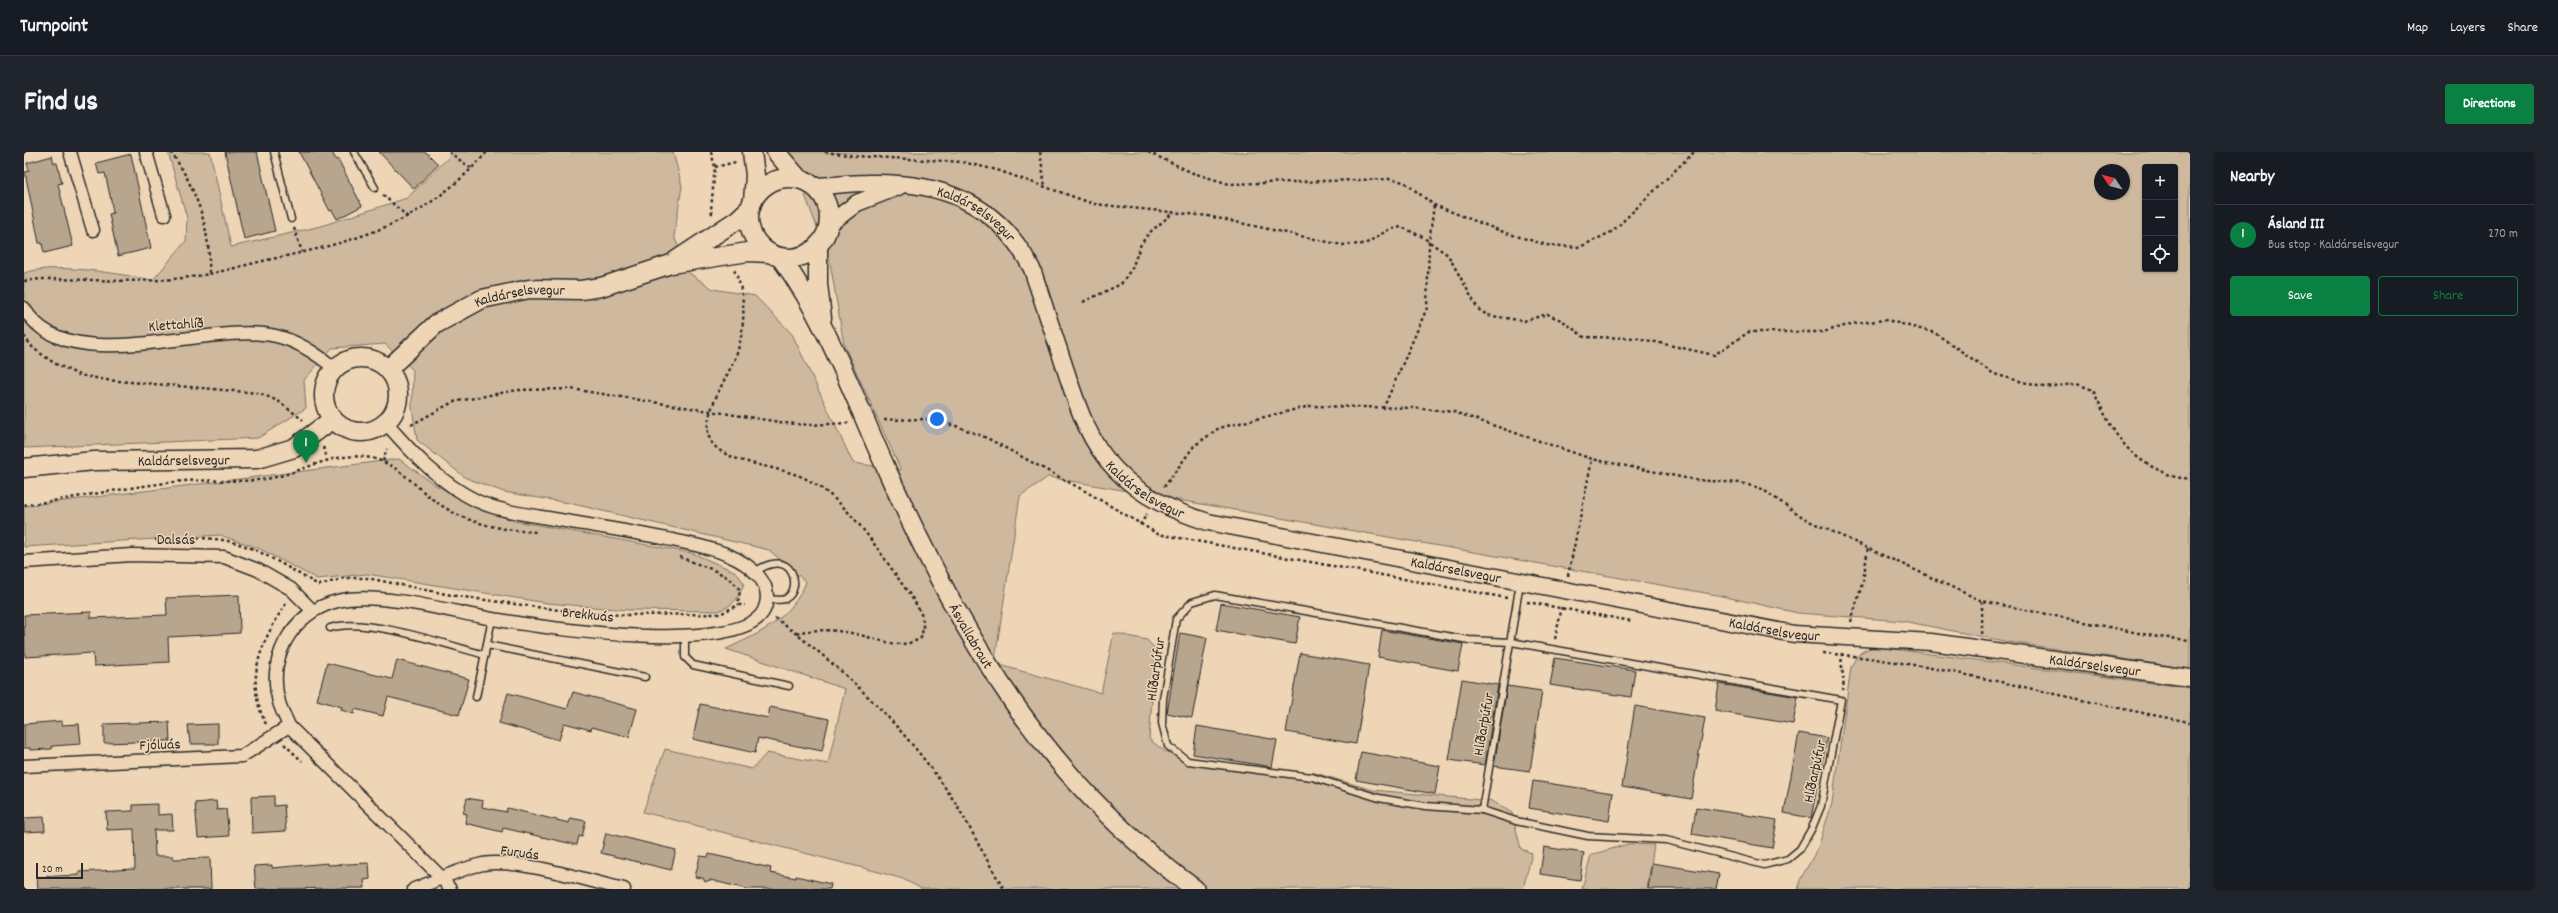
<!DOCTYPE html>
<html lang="en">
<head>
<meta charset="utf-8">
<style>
  body { margin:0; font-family:Dekko,sans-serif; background:#20242c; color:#f1f3f6 }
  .controls { position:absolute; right:12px; top:12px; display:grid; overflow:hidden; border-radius:4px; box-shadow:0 1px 3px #0004 }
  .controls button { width:36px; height:36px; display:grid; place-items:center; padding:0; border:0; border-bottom:1px solid #363941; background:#171b24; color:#f1f3f6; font:20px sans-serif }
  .compass { position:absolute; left:2070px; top:12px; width:36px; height:36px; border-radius:50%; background:#171b24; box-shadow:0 1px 3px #0004; rotate:305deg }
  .scale { position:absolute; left:12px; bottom:10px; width:47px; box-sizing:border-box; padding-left:4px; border:2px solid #2b2b2b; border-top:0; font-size:11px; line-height:14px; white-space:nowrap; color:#2b2b2b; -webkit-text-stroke:3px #edd5b5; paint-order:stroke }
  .you { position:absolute; left:913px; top:267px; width:14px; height:14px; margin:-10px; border:3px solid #fff; border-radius:50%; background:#1a73e8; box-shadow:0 0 0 6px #1a73e833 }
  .badge { display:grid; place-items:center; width:26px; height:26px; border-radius:50%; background:#0b8043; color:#fff; font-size:13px; font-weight:700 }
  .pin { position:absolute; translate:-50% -33px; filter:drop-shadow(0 1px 2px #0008) }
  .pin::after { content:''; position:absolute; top:21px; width:14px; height:12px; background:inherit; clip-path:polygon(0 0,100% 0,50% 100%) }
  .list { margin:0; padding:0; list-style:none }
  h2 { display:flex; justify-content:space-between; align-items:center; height:52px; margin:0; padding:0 16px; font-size:17px }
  h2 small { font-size:13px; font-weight:400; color:#9ea1a6 }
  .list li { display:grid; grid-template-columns:26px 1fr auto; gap:12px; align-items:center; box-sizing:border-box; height:60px; padding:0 16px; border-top:1px solid #363941 }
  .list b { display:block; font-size:15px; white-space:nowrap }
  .list p { margin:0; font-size:13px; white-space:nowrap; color:#9ea1a6 }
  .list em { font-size:13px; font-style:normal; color:#9ea1a6 }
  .actions { display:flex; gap:8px; padding:12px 16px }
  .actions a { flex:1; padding:9px 0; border:1px solid #0b8043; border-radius:4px; text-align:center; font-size:14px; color:#0b8043 }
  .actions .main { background:#0b8043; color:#fff }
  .icon { flex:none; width:22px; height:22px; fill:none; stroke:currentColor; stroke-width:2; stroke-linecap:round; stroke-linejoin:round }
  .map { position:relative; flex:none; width:2166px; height:737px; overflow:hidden; border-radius:4px }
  header { display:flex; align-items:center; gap:24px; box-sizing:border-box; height:56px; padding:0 20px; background:#171b24; border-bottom:1px solid #363941 }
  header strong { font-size:19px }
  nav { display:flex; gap:22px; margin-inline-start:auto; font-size:14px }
  .intro { display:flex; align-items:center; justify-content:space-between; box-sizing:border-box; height:96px; padding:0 24px }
  h1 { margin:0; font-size:28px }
  .button { padding:10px 18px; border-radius:4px; background:#0b8043; color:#fff; font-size:14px; font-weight:700 }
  main { display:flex; gap:24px; padding:0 24px }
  aside { flex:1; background:#171b24; border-radius:4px; box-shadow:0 1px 3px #0004 }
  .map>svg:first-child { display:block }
  .green { fill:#ceb99f; stroke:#7c7265; fill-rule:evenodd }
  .building { fill:#b7a58e; stroke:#2b2b2b }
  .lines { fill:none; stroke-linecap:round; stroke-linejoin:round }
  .service-casing { stroke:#2b2b2b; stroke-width:9 }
  .minor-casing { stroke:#2b2b2b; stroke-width:15 }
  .tertiary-casing { stroke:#2b2b2b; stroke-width:19 }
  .secondary-casing { stroke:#2b2b2b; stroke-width:21 }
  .path { stroke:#2b2b2b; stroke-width:2.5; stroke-dasharray:3 3; stroke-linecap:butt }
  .service { stroke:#edd5b5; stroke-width:6 }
  .minor { stroke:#edd5b5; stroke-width:12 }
  .tertiary { stroke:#edd5b5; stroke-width:16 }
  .secondary { stroke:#edd5b5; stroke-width:18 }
  .labels { text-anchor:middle; stroke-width:3; stroke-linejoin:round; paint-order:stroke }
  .street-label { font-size:15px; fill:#2b2b2b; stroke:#edd5b5 }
</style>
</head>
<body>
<header>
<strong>Turnpoint</strong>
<nav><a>Map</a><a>Layers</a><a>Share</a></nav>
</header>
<div class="intro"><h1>Find us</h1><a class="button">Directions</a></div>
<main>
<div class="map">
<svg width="2166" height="737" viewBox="0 0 2166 737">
  <rect width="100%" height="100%" fill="#edd5b5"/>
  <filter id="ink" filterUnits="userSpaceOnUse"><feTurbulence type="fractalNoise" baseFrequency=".025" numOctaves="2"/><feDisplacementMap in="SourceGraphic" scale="8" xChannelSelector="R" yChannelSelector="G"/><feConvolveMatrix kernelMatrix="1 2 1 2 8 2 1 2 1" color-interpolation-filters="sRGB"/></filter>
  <g filter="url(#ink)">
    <g class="green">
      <path d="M144,0H186L207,95L297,74L383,46L430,0H649L658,34L650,84L665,121L689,137L731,144L768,182L829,311L877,318L820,193L806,110L765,0H2166V517L1985,490L1879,469L1774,461L1693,443L1024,325L996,344L971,507L979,514L1077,541L1090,481L1123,488L1132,498L1125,587L1140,599L1176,609L1227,618L1291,621L1349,638L1468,649L1488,661L1497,697L1508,701L1499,737H898L879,727L855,720L619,660L641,597L728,617L743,601L804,612L821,537L702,497C737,481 767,467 782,430L745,398L545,351L480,340L442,326L393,288L388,255L389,218L361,192L308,196L280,228L282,256L234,286L0,296V121C33,110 94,122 129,128L162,89L163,66ZM2121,15H2151V117H2121ZM2076,18H2100V42H2076Z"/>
      <path d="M375,307L410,332L447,353L491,369L668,401L712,420L720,431C715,447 710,453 694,459L604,458L523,451L343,422L293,427L234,396L196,383L0,395V354Z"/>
      <path d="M1853,495L2166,536V737H1774L1776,728L1794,696L1808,651L1827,515C1833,502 1838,497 1853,495Z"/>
      <polygon points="1604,692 1630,693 1623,737 1558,737 1567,703"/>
    </g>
    <g class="building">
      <polygon points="201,0 233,0 251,79 220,87"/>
      <polygon points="275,0 308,0 312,8 314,7 338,54 313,67 308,58 306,59"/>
      <polygon points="355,0 402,0 414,12 390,37"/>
      <polygon points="107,2 127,96 94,104 85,62 89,61 87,48 81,21 75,22 72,11"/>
      <polygon points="28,4 30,11 33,11 38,31 34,32 49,94 20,101 18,91 15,91 1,20 5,19 3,11"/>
      <polygon points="215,443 216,481 144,485 145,510 70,514 69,501 1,505 0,463 67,460 67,466 143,463 142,446"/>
      <polygon points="1197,451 1276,465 1271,492 1192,478"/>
      <polygon points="1358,478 1439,492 1434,519 1354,505"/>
      <polygon points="1156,481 1183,486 1168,566 1143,561"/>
      <polygon points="1276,501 1345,513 1332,592 1262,580"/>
      <polygon points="1531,506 1611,518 1607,545 1526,533"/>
      <polygon points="373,508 445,527 435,563 364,545 359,564 331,557 330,562 317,558 318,555 293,548 303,511 368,527"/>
      <polygon points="1438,527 1474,533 1461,613 1425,608"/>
      <polygon points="1695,532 1774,545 1769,572 1691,559"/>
      <polygon points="1483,534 1518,539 1506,619 1470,614"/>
      <polygon points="549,540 613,557 605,585 568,575 567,578 540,571 535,588 475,571 484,541 543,557"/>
      <polygon points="676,552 744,566 746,555 805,567 798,599 734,586 731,601 669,587"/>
      <polygon points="1611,554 1681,566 1667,647 1598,635"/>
      <polygon points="38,569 38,573 55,572 57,592 28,594 28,597 6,598 6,596 0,596 0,572"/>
      <polygon points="145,570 146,589 80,591 80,572"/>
      <polygon points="194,572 194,592 166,592 164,573"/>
      <polygon points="1173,574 1253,588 1248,615 1169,602"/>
      <polygon points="1775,581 1803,586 1787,666 1760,661"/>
      <polygon points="1337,600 1416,614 1411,642 1332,628"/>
      <polygon points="1509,629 1589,641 1585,669 1505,656"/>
      <polygon points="250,644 250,654 260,653 262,679 228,681 227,645"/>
      <polygon points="443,646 459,649 458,655 482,660 483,656 545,671 546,666 562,669 558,685 555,684 553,693 479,676 478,680 441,671 443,662 439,661"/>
      <polygon points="192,649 193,658 202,657 205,684 174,686 171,651"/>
      <polygon points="134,652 134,663 148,662 149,678 130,678 131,704 149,704 149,707 186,706 187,737 14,737 13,725 55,723 55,720 111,717 110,677 83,678 82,660 109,659 109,653"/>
      <polygon points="1672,655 1753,668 1748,696 1668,682"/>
      <polygon points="20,665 21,679 0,680 0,666"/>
      <polygon points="582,681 652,698 647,718 577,701"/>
      <polygon points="1520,695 1560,701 1556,728 1516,722"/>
      <polygon points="685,702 747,716 746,721 772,726 772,724 807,732 806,737 723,737 686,728 681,730 679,726 671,725 676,704 684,705"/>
      <polygon points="304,711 304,713 345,711 346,727 340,728 341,736 232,737 230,714 248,713 248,716"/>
      <polygon points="1628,711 1695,722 1692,737 1624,737"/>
    </g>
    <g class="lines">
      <g class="service-casing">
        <g id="service">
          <polyline points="250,0 267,67"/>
          <polyline points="330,0 351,36"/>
          <path d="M731,420C769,393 780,438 761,447C756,449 747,447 742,447"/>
          <polygon points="1191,443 1445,488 1487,490 1817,548 1797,654 1788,676 1776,697 1764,707 1740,713 1642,688 1564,684 1492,669 1458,658 1401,654 1355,646 1288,625 1164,609 1144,594 1138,571 1139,547 1152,467 1168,450"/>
          <path d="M306,476C340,464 424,493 461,503"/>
          <polyline points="661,485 661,505 669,513 765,534"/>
          <polyline points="463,493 621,525"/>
          <polyline points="452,545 468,467"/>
          <polyline points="1458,658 1496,431"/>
        </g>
      </g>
      <g class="minor-casing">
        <g id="minor">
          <polyline points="46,0 69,78"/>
          <polyline points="122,0 140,63"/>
          <path d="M0,156C41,230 184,168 252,184C274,189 293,202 310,216"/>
          <path d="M362,271C388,301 416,331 453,349C475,359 500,362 524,366C564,373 604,379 643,387C663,391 685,395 704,403C725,412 752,431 740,458C718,505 520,476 475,468C432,461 366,442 324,447C274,453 241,501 255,550C257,558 262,566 265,574L417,725L426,737"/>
          <polyline points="0,410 108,403 200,405 234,418 267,437 288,458"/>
          <polyline points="0,614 218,604 265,574"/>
          <path d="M390,737C413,729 434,717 459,712C494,706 564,729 600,737"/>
        </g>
      </g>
      <g class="tertiary-casing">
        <g id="tertiary">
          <path id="s1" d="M789,34C807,34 825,31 843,31C916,29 974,50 1008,117C1018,147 1028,177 1038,207C1051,246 1062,288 1092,318C1118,345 1149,359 1184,370L1770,482L1907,490L2166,526"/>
          <polyline points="804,73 833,51 874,35"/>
        </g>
      </g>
      <g class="secondary-casing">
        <g id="secondary">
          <polyline points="728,0 731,23 729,49"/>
          <polyline points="752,0 775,27"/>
          <circle cx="765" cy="66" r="40"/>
          <polyline points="794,93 794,132 798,166"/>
          <path id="s2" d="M756,105C805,171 832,251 866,325C941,490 1022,629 1171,737"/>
          <polyline points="651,109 713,68 727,55"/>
          <circle cx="337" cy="243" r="37"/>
          <path id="s3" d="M364,217L412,172L458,147L505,137L557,138L577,135L647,112L724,100L745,101"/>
          <path id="s4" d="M0,316L70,309L233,307L270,296L309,267"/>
        </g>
      </g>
      <g class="path">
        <path d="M147,0C172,36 187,77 185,121"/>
        <polyline points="425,0 448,17"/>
        <polyline points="687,0 691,15 687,58 689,65"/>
        <path d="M801,0L831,4L938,10L973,18L1070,52L1184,64L1318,93L1341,92L1364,78L1377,75L1397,84L1424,103L1454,157L1463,163L1500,169L1523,162L1539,169L1560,185L1613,186L1690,203L1725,180H1799L1831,171L1863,168L1911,181L1970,222L2017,235L2053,232L2069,238C2086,274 2098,302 2137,319C2147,324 2154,327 2166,326"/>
        <polyline points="1016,0 1021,35"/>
        <polyline points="1124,0 1169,21 1205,32 1365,27 1380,30 1410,53 1482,81 1523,93 1556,95 1589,79 1670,0"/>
        <polyline points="691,15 712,10"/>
        <polyline points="359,43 384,65"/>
        <polyline points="270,76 278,100"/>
        <path d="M710,118C723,143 721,174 713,201C706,223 672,268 688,291C705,314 760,313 786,329C824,351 849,390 874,426C882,438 894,452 898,465C900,473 899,478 897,486C877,498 861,489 840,484C818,478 794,476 772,481"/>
        <path d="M0,129L17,127C66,127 117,132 166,125C191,122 217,114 243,108C334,89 398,73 463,0"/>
        <polyline points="1059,150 1097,132 1108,116 1117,92 1125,81 1150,60"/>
        <polyline points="0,184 9,196 30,211 55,223 83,228 235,241 254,249 279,268"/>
        <polyline points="1359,257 1403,156 1405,91 1410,53"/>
        <polyline points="860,268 904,267 932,274 963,286 1061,339 1134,382 1483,446"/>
        <polyline points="387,273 429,250 493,238 547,237 762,271 784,273 825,271"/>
        <polyline points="299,295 303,306"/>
        <polyline points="359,309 363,297"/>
        <polyline points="1140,335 1170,294 1195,276 1286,254 1390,256 1430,260 1568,307 1671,328 1717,331 1738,337 1783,368 1958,449 2134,485 2166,488"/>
        <path d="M0,353C54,346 107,334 161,329C188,327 215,331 242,327C280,321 308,298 347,306C372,311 388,331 407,346C439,371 474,378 514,380"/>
        <polyline points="1116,373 1123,362"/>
        <path d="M131,388C154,387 181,384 204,389C237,396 266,418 295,433L322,426H343L432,444L535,458L597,463L696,462L714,453H721"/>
        <path d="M656,405C676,414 703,419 716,438L714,453"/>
        <polyline points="1544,424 1568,308"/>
        <polyline points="1503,450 1607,469"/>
        <path d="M751,466C821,517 885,579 932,652C949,680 963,710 980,737"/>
        <polyline points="1827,470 1839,429 1844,396"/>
        <polyline points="1958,482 1958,449"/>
        <polyline points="1531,487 1538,455"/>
        <path d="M1799,501C1924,512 2043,548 2166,570"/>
        <path d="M1818,501C1816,514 1821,525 1819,538"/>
        <path d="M242,572C219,527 238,488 263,450"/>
        <polyline points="260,592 278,609"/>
      </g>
      <use href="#service" class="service"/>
      <use href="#minor" class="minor"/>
      <use href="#tertiary" class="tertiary"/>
      <use href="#secondary" class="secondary"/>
    </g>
  </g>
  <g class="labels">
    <g class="street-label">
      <text dy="5" stroke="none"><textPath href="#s1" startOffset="171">Kaldárselsvegur</textPath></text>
      <text dy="5" stroke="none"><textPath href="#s3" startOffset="156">Kaldárselsvegur</textPath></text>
      <text transform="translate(152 172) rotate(-4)" y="5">Klettahlíð</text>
      <text dy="5" stroke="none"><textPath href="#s4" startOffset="160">Kaldárselsvegur</textPath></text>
      <text dy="5" stroke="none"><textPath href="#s1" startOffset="507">Kaldárselsvegur</textPath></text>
      <text x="152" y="392">Dalsás</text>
      <text dy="5" stroke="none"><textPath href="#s1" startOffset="831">Kaldárselsvegur</textPath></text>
      <text transform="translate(564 462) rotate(6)" y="5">Brekkuás</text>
      <text dy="5" stroke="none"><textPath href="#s1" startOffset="1155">Kaldárselsvegur</textPath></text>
      <text dy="5" stroke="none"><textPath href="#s2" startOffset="425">Ásvallabraut</textPath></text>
      <text dy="5" stroke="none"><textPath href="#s1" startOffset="1478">Kaldárselsvegur</textPath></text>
      <text transform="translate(1131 517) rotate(-82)" y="5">Hlíðarþúfur</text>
      <text transform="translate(1459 572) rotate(-80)" y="5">Hlíðarþúfur</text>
      <text transform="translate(136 592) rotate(-2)" y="5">Fjóluás</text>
      <text transform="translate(1790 619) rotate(-78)" y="5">Hlíðarþúfur</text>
      <text transform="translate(496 700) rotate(8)" y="5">Furuás</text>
    </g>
  </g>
</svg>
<div class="controls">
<button>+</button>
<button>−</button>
<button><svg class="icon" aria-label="locate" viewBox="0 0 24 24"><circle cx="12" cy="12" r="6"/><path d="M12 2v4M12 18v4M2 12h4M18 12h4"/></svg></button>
</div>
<svg class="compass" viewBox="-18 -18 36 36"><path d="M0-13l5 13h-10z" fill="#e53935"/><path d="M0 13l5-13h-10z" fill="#9ea1a6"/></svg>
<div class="scale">20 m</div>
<div class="you"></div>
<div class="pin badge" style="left:282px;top:311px">1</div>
</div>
<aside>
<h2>Nearby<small></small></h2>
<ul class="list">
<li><span class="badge">1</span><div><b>Ásland III</b><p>Bus stop · Kaldárselsvegur</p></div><em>270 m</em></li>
</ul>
<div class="actions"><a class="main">Save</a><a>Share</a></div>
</aside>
</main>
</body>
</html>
